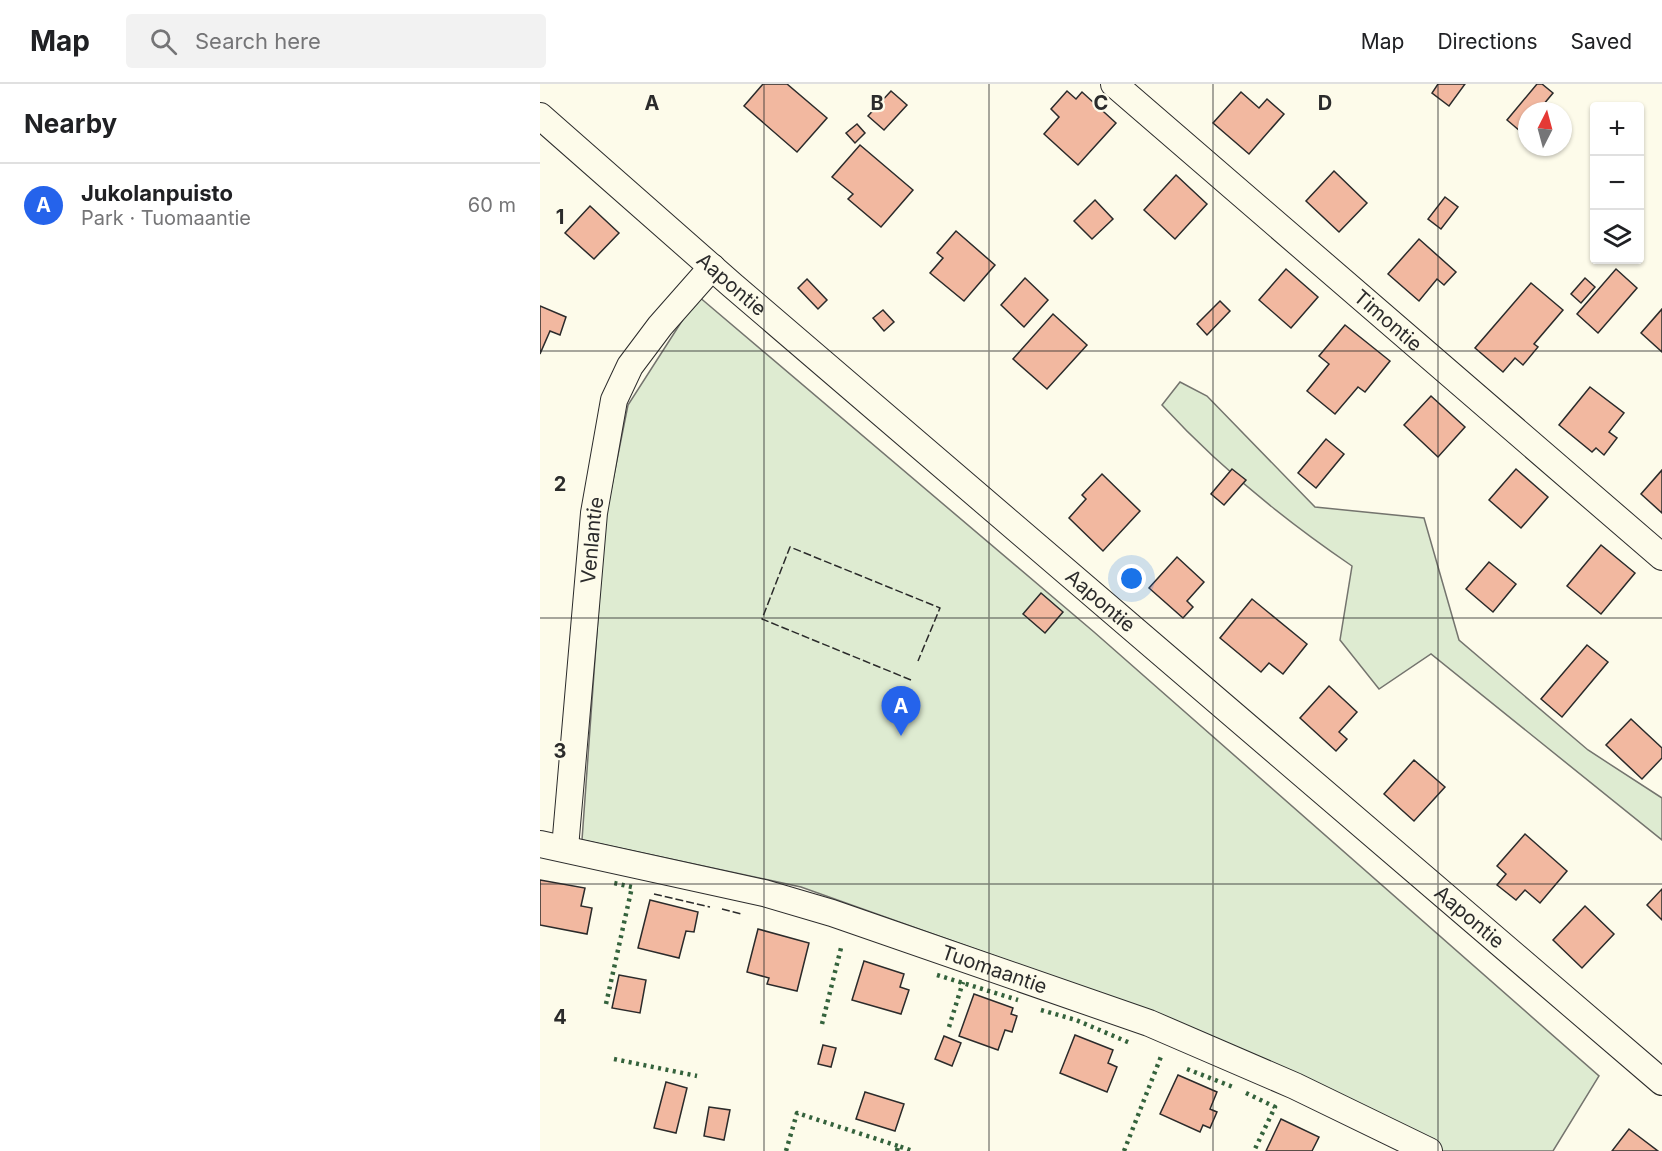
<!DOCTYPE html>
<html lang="en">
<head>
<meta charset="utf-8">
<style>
  body { margin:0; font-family:Inter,sans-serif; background:#f2f2f2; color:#202124 }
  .controls { position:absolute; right:18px; top:18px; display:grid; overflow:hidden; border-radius:6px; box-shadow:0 2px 4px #0004 }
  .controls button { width:54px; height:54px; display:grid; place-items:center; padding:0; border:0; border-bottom:2px solid #e0e0e0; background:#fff; color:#202124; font:30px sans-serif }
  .compass { position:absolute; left:978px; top:18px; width:54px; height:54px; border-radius:50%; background:#fff; box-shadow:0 2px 4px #0004; rotate:6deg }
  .you { position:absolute; left:592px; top:495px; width:21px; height:21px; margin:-15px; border:4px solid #fff; border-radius:50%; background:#1a73e8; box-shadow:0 0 0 9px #1a73e833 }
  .badge { display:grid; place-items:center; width:39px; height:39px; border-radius:50%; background:#2563eb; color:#fff; font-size:20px; font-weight:700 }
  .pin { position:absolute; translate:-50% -50px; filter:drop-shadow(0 2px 3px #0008) }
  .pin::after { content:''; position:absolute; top:32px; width:21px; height:18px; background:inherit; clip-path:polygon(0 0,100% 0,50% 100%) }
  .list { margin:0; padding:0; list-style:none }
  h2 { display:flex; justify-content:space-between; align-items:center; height:78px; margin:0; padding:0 24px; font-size:26px }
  h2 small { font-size:20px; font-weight:400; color:#757577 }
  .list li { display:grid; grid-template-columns:39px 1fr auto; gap:18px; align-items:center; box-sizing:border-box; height:84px; padding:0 24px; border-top:2px solid #e0e0e0 }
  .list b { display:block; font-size:22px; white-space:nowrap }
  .list p { margin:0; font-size:20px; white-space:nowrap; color:#757577 }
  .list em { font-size:20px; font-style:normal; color:#757577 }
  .icon { flex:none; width:33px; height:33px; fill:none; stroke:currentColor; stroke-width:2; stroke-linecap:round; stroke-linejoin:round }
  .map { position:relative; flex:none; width:1122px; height:1067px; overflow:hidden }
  header { display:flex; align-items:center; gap:36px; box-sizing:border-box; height:84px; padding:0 30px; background:#fff; border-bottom:2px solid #e0e0e0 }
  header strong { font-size:28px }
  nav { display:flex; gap:33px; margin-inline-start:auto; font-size:21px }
  .search { width:420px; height:54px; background:#f2f2f2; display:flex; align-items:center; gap:15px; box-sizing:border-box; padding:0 21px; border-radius:6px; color:#757577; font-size:22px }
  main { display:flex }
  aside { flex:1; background:#fff }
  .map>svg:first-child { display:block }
  .green { fill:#deebd1; stroke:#74746e; stroke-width:1.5 }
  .building { fill:#f2b8a0; stroke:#2b2b2b; stroke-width:1.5 }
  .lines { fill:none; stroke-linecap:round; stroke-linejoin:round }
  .minor-casing { stroke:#2b2b2b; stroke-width:28 }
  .minor { stroke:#fdfbea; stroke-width:26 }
  .hedge { stroke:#34623c; stroke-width:4.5; stroke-dasharray:3 4.5; stroke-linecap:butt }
  .fence { stroke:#2b2b2b; stroke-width:1.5; stroke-dasharray:8 3; stroke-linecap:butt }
  .grid { fill:none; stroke:#2b2b2b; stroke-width:1.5; stroke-opacity:0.55 }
  .labels { text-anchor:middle; stroke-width:4.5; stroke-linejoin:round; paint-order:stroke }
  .street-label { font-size:20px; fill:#2b2b2b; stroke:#fdfbea }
  .grid-label { font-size:20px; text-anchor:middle; font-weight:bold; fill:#2b2b2b; stroke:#fdfbea; stroke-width:4.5; stroke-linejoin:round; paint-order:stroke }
</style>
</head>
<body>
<header>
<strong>Map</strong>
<div class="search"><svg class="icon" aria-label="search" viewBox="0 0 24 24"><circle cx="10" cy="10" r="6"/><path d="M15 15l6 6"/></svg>Search here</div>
<nav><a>Map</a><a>Directions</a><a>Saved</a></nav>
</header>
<main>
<aside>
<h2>Nearby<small></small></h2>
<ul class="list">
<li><span class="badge">A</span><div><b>Jukolanpuisto</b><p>Park · Tuomaantie</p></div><em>60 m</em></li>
</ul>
</aside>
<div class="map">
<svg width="1122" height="1067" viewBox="0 0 1122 1067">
  <rect width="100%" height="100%" fill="#fdfbea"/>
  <g class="green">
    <polygon points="158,212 554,548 1059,992 1013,1067 901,1067 612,928 261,803 42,756 65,436 88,321"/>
    <path d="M640,298L667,312L775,423L884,434L919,556L1048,666L1122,714V756L891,570L839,605L800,556L812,482C743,435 678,382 622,321Z"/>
  </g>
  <g class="building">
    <polygon points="223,0 247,0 287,34 257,68 204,22"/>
    <polygon points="898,0 925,0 909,22 892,9"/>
    <polygon points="997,0 1002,0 1013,9 998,27 987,27 987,39 980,47 967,36"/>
    <polygon points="351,7 367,21 344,46 328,32"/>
    <polygon points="527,7 536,15 542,8 576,39 538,81 504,50 519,33 511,25"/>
    <polygon points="701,8 719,24 727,15 744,30 709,70 673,39"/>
    <polygon points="317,40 325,49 315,59 306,49"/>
    <polygon points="320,61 373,106 341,143 308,115 313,110 292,93"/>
    <polygon points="794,87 827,119 799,148 766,117"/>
    <polygon points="636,91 667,120 635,155 604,126"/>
    <polygon points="905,113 918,123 901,145 888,135"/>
    <polygon points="555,116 573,135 552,155 534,137"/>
    <polygon points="50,122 79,149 54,175 25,149"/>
    <polygon points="416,147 455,181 424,217 390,189 403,174 397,169"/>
    <polygon points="879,155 916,188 904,201 897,195 879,217 848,190"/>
    <polygon points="746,185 778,213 751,244 719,216"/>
    <polygon points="1076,185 1097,204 1058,249 1037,230"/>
    <polygon points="485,194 508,216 484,243 461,221"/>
    <polygon points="1045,194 1055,203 1041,219 1031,210"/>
    <polygon points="267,195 287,216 278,225 258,204"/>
    <polygon points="991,199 1023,226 994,260 998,263 983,281 975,274 963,288 935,264"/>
    <polygon points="680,217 690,227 667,251 657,240"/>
    <polygon points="0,222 26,233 20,251 10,247 0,270"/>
    <polygon points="1122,225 1122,268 1101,249"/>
    <polygon points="343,226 354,238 344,247 333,234"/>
    <polygon points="513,230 547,261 507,305 473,275"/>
    <polygon points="805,241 850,277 825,308 818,303 795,330 767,307 789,280 779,272"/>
    <polygon points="1050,303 1084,329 1069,348 1077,354 1064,371 1056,364 1052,368 1019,341"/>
    <polygon points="891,312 925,343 898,373 864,341"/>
    <polygon points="786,355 804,370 776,404 758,389"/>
    <polygon points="692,385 706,396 684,421 671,410"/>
    <polygon points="976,385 1008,413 981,444 949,416"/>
    <polygon points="1122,386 1122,429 1101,410"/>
    <polygon points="562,390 600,427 563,467 529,434 546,415 542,411"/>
    <polygon points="1061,461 1095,489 1061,530 1027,502"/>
    <polygon points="637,473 664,498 647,517 653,523 643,534 609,504"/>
    <polygon points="949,478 976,500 953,528 926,505"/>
    <polygon points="501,509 523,528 505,549 483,530"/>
    <polygon points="712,515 767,560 743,590 729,579 721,588 680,554"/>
    <polygon points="1047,561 1068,578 1022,633 1001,615"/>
    <polygon points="789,602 817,628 799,648 807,655 796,667 760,634"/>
    <polygon points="1091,635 1122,664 1122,674 1102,695 1066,661"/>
    <polygon points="874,676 905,703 874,737 844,710"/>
    <polygon points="985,750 1027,787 1000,819 985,806 976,816 957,801 966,790 957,782"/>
    <polygon points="0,796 45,804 41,822 52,824 47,850 0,841"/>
    <polygon points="1122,805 1122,836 1107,821"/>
    <polygon points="110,816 158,828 154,848 146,847 139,874 98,864"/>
    <polygon points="1045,822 1074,850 1042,884 1013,856"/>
    <polygon points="218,845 269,859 257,907 227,900 229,894 207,888"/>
    <polygon points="324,877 364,890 360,903 369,906 361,930 312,916"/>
    <polygon points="79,891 106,896 100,929 72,924"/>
    <polygon points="434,910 473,924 471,930 477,932 472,948 465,946 458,966 419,952"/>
    <polygon points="535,951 573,966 568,979 577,983 567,1008 520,989"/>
    <polygon points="404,952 421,959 412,982 395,975"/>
    <polygon points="283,961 296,964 291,983 278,980"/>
    <polygon points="638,991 677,1008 670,1025 677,1028 670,1044 663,1041 660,1048 620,1030"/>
    <polygon points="126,998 147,1004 136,1049 114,1044"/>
    <polygon points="325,1008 364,1020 355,1047 316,1035"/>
    <polygon points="169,1023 190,1026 184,1056 164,1052"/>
    <polygon points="741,1035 779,1053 772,1067 726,1067"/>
    <polygon points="1089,1045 1118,1067 1072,1067"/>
  </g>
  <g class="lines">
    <g class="minor-casing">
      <g id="minor">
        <path id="s1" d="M574,0L1122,473"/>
        <path id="s2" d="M0,32L192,201L1122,998"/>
        <path id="s3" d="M0,760L224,809L292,829L609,939L755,1002L889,1067"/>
        <path id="s4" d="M25,764L54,429L74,316L90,282L120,242L172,183"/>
      </g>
    </g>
    <use href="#minor" class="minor"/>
    <g class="hedge">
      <polyline points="397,891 478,916"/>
      <polyline points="66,920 92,803 74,799"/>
      <polyline points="501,926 536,936 590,959"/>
      <polyline points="282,940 302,860"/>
      <polyline points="409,943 423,898"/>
      <polyline points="74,975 157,992"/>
      <polyline points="647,985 693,1003"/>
      <polyline points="706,1009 735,1023 714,1067"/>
      <polyline points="246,1067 257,1029 358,1062"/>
      <polyline points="357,1067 358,1062 373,1067"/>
      <polyline points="584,1067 622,970"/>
    </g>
    <g class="fence">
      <polyline points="371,596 222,535 250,463 400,524 378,577"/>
      <polyline points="114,810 170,823"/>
      <polyline points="182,825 201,830"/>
    </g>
  </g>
  <path class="grid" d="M224,0V1067M449,0V1067M673,0V1067M898,0V1067M0,267H1122M0,534H1122M0,800H1122"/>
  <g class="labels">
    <g class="street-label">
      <text dy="7" stroke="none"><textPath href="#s2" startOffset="255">Aapontie</textPath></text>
      <text dy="7" stroke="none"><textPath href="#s1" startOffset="362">Timontie</textPath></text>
      <text dy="7" stroke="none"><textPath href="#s4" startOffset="309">Venlantie</textPath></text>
      <text dy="7" stroke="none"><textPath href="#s2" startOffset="741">Aapontie</textPath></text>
      <text dy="7" stroke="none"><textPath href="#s2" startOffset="1227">Aapontie</textPath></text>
      <text dy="7" stroke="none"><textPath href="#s3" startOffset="472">Tuomaantie</textPath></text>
    </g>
  </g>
  <g class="grid-label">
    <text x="112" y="26">A</text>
    <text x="337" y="26">B</text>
    <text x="561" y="26">C</text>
    <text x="785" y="26">D</text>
    <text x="20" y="140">1</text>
    <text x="20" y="407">2</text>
    <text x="20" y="674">3</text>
    <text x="20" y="940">4</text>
  </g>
</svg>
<div class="controls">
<button>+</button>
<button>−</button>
<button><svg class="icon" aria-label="layers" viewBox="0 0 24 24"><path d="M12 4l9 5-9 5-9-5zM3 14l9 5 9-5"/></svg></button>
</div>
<svg class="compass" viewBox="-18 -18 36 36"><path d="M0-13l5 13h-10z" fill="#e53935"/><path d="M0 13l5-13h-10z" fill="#757577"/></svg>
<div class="you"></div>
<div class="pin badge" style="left:361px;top:652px">A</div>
</div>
</main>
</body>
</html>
